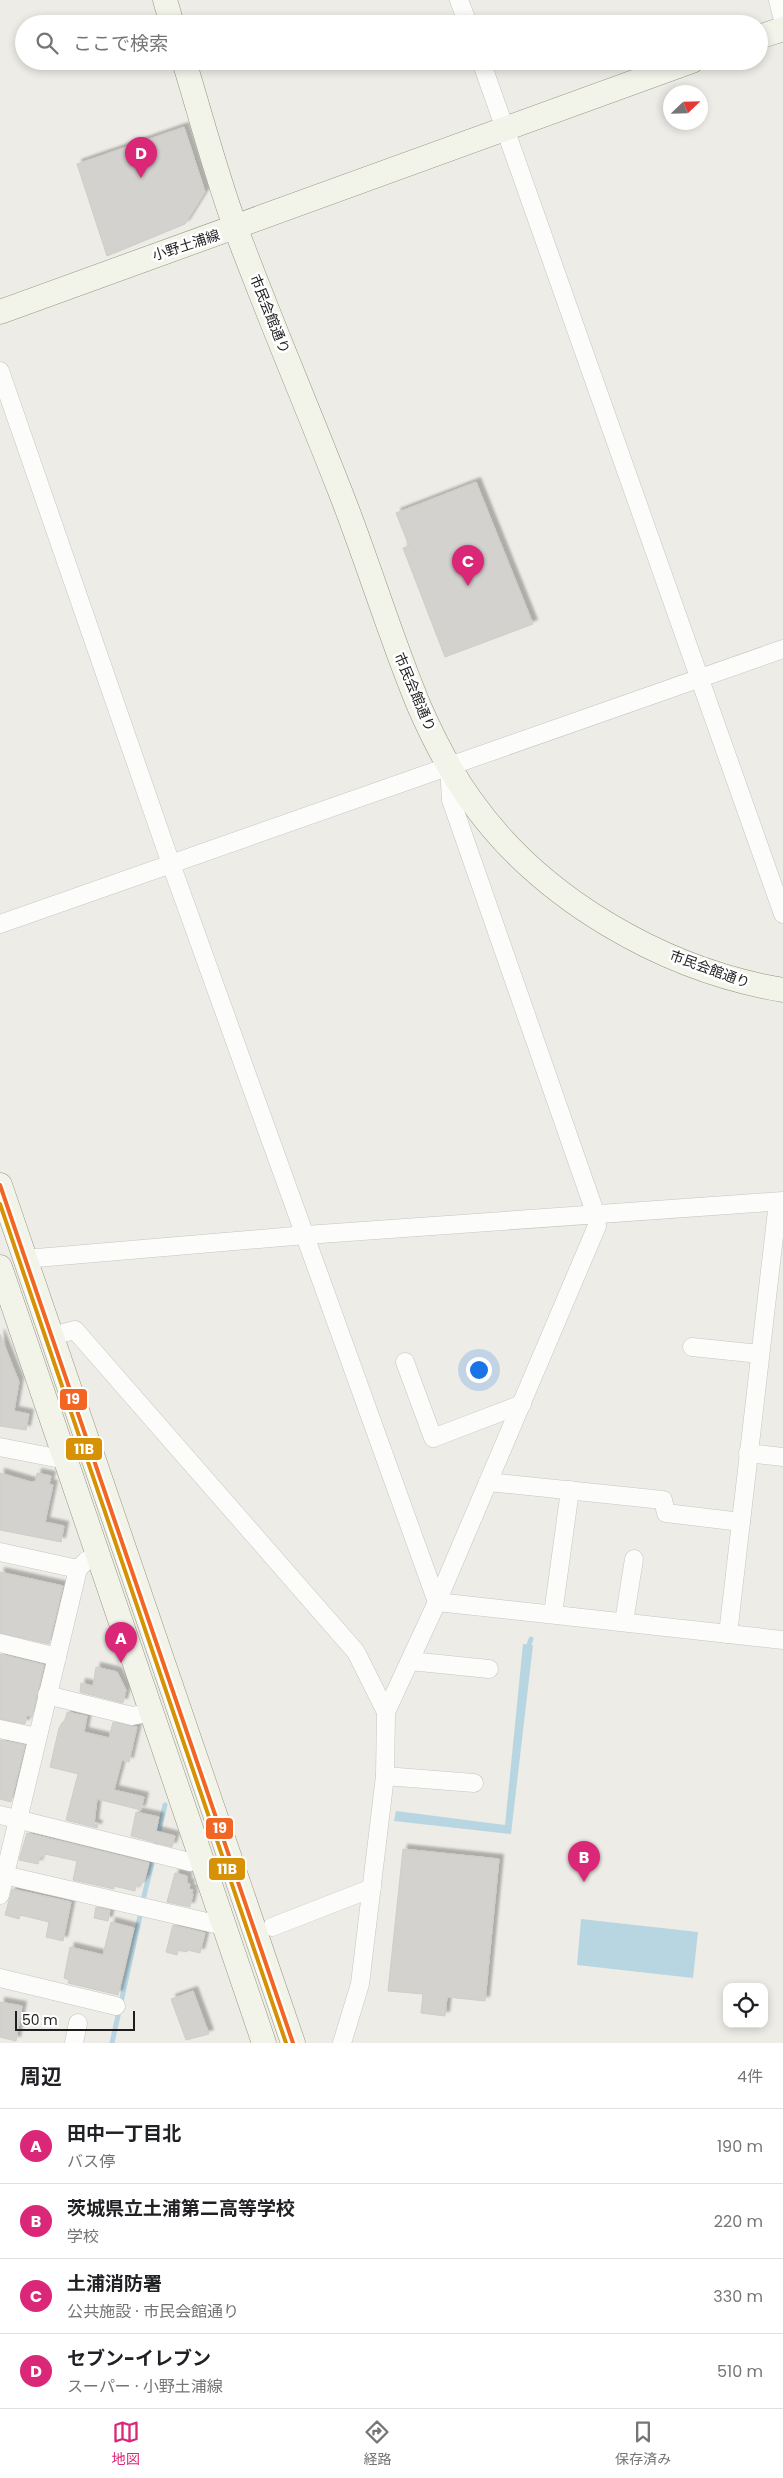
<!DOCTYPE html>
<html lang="ja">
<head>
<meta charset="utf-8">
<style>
  body { margin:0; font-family:Poppins,"Noto Sans JP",sans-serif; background:#f2f2f2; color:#202124 }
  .controls { position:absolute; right:15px; bottom:15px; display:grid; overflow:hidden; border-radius:10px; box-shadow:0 2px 8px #0003 }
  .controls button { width:45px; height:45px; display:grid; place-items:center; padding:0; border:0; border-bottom:1px solid #e0e0e0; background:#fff; color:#202124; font:25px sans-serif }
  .compass { position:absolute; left:663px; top:85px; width:45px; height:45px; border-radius:50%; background:#fff; box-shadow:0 2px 8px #0003; rotate:67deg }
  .scale { position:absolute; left:15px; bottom:12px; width:120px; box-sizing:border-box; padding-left:5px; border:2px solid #1e1e1e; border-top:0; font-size:14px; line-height:18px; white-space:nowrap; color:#1e1e1e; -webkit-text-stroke:4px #fff; paint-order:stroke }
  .you { position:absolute; left:478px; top:1369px; width:18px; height:18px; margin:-12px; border:4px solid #fff; border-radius:50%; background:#1a73e8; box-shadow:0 0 0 8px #1a73e833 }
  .badge { display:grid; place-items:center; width:32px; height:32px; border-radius:50%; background:#db2777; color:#fff; font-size:16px; font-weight:700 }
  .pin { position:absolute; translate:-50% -41px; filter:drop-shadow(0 1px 2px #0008) }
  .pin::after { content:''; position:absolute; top:26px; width:18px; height:15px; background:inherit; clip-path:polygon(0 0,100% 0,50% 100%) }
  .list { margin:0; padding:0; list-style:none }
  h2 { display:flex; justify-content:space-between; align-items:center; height:65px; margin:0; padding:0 20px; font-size:21px }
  h2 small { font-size:16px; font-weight:400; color:#757577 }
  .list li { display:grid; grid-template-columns:32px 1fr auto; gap:15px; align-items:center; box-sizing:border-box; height:75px; padding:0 20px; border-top:1px solid #e0e0e0 }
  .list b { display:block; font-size:19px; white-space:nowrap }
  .list p { margin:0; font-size:16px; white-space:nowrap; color:#757577 }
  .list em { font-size:16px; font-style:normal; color:#757577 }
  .icon { flex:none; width:28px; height:28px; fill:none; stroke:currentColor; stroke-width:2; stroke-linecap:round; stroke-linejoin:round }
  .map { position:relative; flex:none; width:783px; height:2043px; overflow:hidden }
  .search { position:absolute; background:#fff; box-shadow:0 2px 8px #0003; left:15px; right:15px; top:15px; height:55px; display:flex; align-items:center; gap:12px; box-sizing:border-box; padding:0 18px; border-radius:28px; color:#757577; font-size:19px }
  .sheet { height:365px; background:#fff }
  nav { display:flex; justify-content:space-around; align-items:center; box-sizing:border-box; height:70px; border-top:1px solid #e0e0e0; background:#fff; font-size:14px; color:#757577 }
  nav a { display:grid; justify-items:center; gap:2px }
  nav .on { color:#db2777 }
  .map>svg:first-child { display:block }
  .water { fill:#b8d6e2 }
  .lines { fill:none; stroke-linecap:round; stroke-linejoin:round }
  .stream { stroke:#b8d6e2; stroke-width:5 }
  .building { fill:#d3d2ce; stroke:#d0cdc8; filter:url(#shadow) }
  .street-casing { stroke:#c5c5c3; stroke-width:19 }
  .secondary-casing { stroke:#94987e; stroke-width:25 }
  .street { stroke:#fcfcfb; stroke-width:18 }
  .secondary { stroke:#f2f4ea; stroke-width:24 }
  .bus-1-casing { stroke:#fff; stroke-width:8 }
  .bus-2-casing { stroke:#fff; stroke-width:8 }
  .bus-1 { stroke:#f26522; stroke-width:4 }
  .bus-2 { stroke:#d69204; stroke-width:4 }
  .labels { text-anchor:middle; stroke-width:5; stroke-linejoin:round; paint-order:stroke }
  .street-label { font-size:14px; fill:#1e1e1e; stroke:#fff }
  .line-badge { stroke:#fff; stroke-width:2 }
  .badge-label { font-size:14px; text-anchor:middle; font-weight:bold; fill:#fff }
</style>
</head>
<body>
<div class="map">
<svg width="783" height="2043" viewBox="0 0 783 2043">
  <defs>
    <filter id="shadow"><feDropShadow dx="4.5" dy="-4.5" stdDeviation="1" flood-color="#0004"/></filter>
  </defs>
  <rect width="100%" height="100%" fill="#edece7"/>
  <g class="water">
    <polygon points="523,1644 533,1645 511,1834 394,1821 396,1811 505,1825"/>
    <polygon points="581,1919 698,1932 693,1978 577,1965"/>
  </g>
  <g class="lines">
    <g class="stream">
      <polyline points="527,1650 531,1639"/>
      <polyline points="155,1848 165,1805"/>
      <polyline points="143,1900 153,1859"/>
      <polyline points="112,2043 140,1916"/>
    </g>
  </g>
  <g class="building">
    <polygon points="184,127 205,192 185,224 107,256 77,164"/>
    <polygon points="476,482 533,624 445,657 403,548 409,546 396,513"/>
    <polygon points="0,1334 19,1382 14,1411 29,1414 26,1430 0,1426"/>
    <polygon points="0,1473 31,1482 36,1481 37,1473 51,1476 49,1484 53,1485 45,1522 64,1526 61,1542 0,1530"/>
    <polygon points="0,1572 63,1586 49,1644 0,1633"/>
    <polygon points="0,1654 44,1665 32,1717 27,1715 25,1724 0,1719"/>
    <polygon points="96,1667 117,1672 126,1690 123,1703 80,1692 81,1683 93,1686"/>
    <polygon points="67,1712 87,1716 84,1732 109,1738 113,1722 137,1727 129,1762 122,1760 114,1790 144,1797 141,1810 97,1799 94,1824 98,1825 97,1828 66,1820 78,1774 50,1767 59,1728 62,1723 65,1722"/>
    <polygon points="0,1740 25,1745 11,1802 0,1799"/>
    <polygon points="136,1812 159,1817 156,1831 175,1836 172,1847 131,1836"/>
    <polygon points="27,1833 149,1863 145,1879 140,1886 136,1885 135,1891 114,1886 114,1889 73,1880 77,1861 45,1854 44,1857 40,1857 38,1864 19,1860"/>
    <polygon points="403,1849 499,1859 485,2001 447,1997 445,2016 421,2013 423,1994 388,1991"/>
    <polygon points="175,1873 187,1876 187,1883 190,1884 189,1889 193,1890 191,1894 193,1894 190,1907 167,1902"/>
    <polygon points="12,1889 71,1902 63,1941 46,1937 49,1922 20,1915 19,1919 5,1915"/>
    <polygon points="96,1907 110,1910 108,1921 94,1918"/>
    <polygon points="111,1922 134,1928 118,1995 68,1983 69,1980 64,1978 70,1947 103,1955"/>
    <polygon points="173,1925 205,1933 200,1953 187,1950 187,1952 178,1950 177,1955 166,1952"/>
    <polygon points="193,1991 209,2034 186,2040 171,1999"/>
    <polygon points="0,2002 22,2006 16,2041 0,2037"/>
  </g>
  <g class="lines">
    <g class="street-casing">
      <g id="street">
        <polyline points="459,0 468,24"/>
        <polyline points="778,0 783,20"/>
        <polyline points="481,61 783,914"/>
        <polyline points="0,371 171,864 437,1602 783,1640"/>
        <polyline points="0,924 783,649"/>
        <polyline points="25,1259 306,1235 783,1201"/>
        <polyline points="52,1336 75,1330 356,1652 386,1712 385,1776 360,1984 342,2043"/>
        <polyline points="692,1347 760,1354"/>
        <polyline points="405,1362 433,1438 522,1404"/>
        <polyline points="0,1447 66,1460"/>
        <polyline points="748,1453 783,1457"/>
        <polyline points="488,1482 663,1500 666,1513 741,1522"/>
        <polyline points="0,1552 78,1569"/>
        <polyline points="553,1614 570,1490"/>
        <polyline points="624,1622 634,1559"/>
        <polyline points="728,1634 778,1202"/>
        <polyline points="0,1643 57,1657"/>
        <polyline points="410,1661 489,1669"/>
        <polyline points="47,1695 132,1716 152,1712"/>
        <polyline points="386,1712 437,1602 597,1226 596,1215 451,800 449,767"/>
        <polyline points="0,1729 37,1737"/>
        <polyline points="385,1776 474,1783"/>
        <polyline points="0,1815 190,1862"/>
        <polyline points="0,1874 224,1926"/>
        <polyline points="0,1895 78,1569 86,1561 99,1556"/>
        <polyline points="272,1927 372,1888"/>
        <polyline points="0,1978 116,2006"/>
        <polyline points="74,2043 78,2023"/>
      </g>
    </g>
    <g class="secondary-casing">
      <g id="secondary">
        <polyline points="165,0 172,24"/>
        <polyline points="759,37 783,29"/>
        <path d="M184,61C201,117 216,174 236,229C269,318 306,404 340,491C368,562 390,636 419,706C433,738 450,771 470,799C540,899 664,970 783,990"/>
        <polyline points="0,312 692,61"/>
        <polyline points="0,1185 293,2043"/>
        <polyline points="0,1267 264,2043"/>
      </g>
    </g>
    <use href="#street" class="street"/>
    <use href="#secondary" class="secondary"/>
    <g class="bus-1-casing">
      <polyline id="bus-1" points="0,1185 293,2043"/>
    </g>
    <g class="bus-2-casing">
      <polyline id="bus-2" points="0,1204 286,2043"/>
    </g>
    <use href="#bus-1" class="bus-1"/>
    <use href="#bus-2" class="bus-2"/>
  </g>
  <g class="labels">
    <g class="street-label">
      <text transform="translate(186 245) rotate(-18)" y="5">小野土浦線</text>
      <text transform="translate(270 314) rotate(68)" y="5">市民会館通り</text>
      <text transform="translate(415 692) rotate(67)" y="5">市民会館通り</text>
      <text transform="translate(710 969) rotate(20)" y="5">市民会館通り</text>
    </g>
  </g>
  <g class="line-badge">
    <rect x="59" y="1388" width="29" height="23" rx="5" fill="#f26522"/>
    <rect x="65" y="1437" width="38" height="24" rx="5" fill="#d69204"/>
    <rect x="205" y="1817" width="29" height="23" rx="5" fill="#f26522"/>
    <rect x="208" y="1857" width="38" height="24" rx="5" fill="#d69204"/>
  </g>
  <g class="badge-label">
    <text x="73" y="1404">19</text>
    <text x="84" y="1454">11B</text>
    <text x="220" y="1833">19</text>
    <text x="227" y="1874">11B</text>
  </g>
</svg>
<div class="controls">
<button><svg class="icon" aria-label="locate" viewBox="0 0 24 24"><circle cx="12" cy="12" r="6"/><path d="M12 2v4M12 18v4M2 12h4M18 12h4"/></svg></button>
</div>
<svg class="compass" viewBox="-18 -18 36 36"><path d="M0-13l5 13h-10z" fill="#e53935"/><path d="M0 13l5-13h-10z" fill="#757577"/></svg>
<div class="scale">50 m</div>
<div class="you"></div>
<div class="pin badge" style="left:121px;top:1663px">A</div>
<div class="pin badge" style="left:584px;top:1882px">B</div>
<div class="pin badge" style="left:468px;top:586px">C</div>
<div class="pin badge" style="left:141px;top:178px">D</div>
<div class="search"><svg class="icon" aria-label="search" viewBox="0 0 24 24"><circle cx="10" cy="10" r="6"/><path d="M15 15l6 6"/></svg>ここで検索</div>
</div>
<section class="sheet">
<h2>周辺<small>4件</small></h2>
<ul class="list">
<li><span class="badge">A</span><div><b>田中一丁目北</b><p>バス停</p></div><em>190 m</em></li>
<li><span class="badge">B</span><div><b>茨城県立土浦第二高等学校</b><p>学校</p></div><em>220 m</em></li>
<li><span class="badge">C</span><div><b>土浦消防署</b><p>公共施設 · 市民会館通り</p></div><em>330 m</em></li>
<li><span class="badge">D</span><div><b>セブン-イレブン</b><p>スーパー · 小野土浦線</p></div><em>510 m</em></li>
</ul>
</section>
<nav>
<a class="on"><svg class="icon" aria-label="map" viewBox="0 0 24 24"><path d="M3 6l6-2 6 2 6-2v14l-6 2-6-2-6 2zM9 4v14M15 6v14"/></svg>地図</a>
<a><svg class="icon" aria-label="directions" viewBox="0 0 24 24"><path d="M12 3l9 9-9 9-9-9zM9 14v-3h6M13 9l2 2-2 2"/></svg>経路</a>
<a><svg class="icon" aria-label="saved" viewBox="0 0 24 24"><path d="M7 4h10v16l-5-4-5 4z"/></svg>保存済み</a>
</nav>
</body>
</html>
